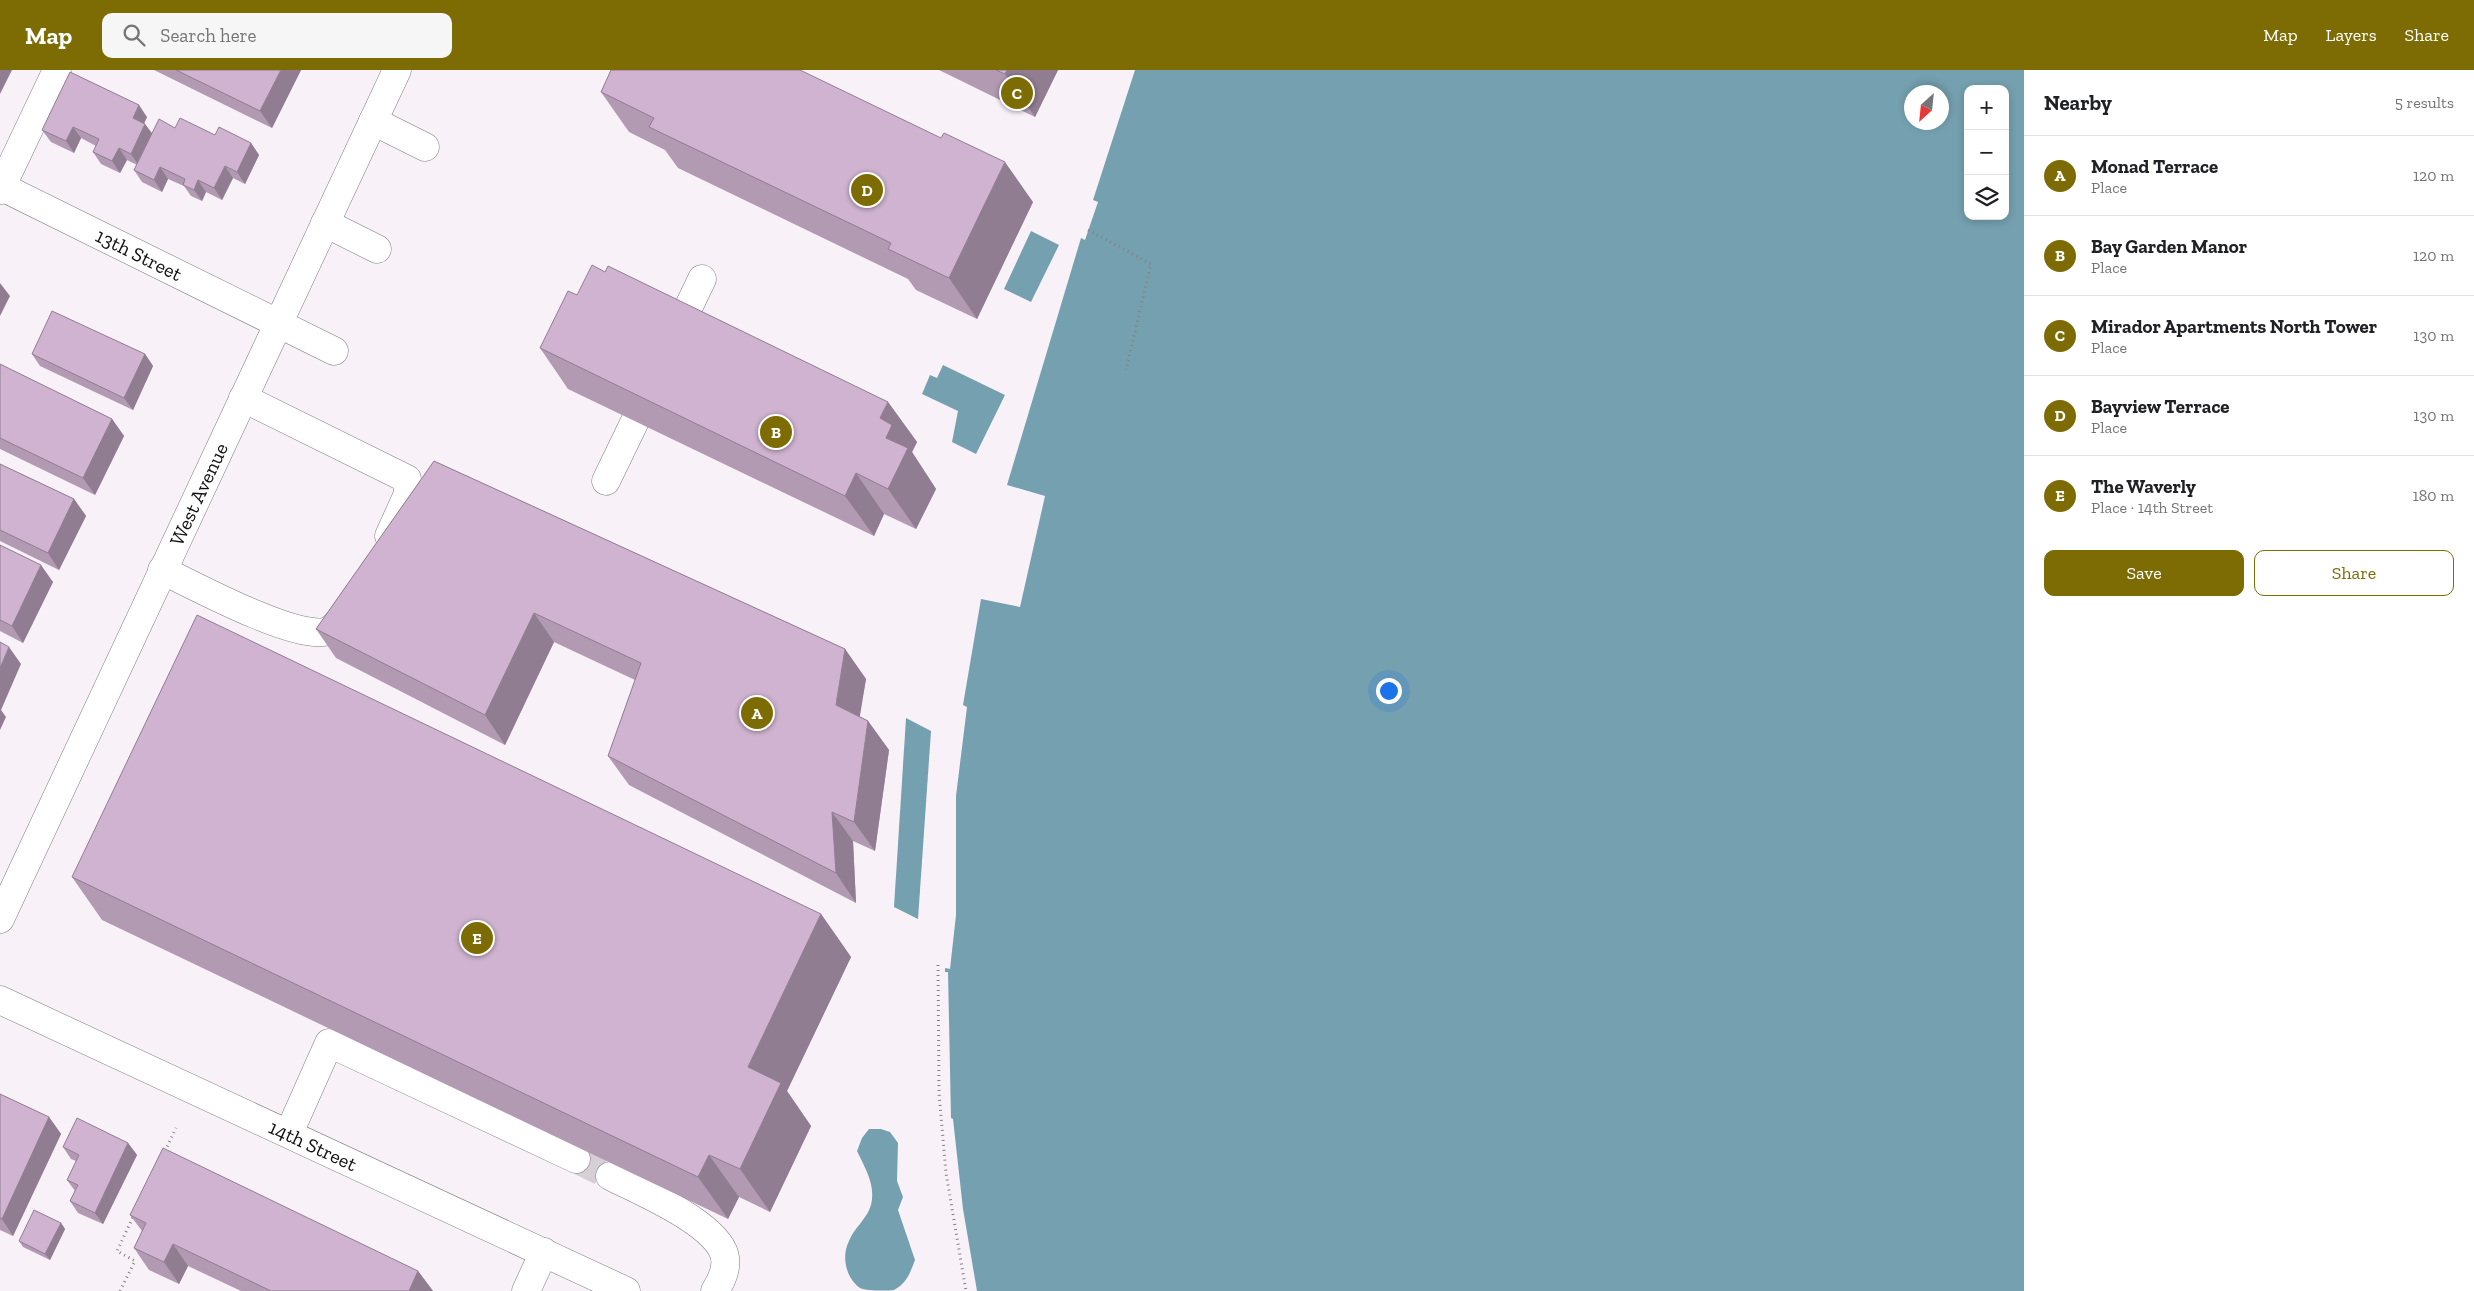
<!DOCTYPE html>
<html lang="en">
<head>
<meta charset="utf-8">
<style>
  body { margin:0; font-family:"Zilla Slab",serif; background:#f6f6f6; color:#202124 }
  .controls { position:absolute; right:15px; top:15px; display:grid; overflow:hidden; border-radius:10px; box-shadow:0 2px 8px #0003 }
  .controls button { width:45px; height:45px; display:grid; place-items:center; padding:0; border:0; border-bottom:1px solid #e0e0e0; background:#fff; color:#202124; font:25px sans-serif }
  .compass { position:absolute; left:1904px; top:15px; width:45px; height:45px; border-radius:50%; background:#fff; box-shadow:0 2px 8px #0003; rotate:207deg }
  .you { position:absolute; left:1388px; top:620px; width:18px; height:18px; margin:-12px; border:4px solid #fff; border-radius:50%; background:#1a73e8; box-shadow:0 0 0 8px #1a73e833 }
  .badge { display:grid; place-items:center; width:32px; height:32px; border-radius:50%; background:#7d6b03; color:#fff; font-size:16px; font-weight:700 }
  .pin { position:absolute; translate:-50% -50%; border:2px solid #fff; box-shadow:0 1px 5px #0006 }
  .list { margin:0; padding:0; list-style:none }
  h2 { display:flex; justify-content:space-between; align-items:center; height:65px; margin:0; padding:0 20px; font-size:21px }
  h2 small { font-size:16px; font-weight:400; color:#757577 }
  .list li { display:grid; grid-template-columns:32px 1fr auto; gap:15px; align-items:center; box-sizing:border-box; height:80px; padding:0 20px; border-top:1px solid #e0e0e0 }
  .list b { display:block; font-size:19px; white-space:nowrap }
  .list p { margin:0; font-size:16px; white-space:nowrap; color:#757577 }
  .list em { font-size:16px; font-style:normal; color:#757577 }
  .actions { display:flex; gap:10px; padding:15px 20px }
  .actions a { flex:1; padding:11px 0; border:1px solid #7d6b03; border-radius:10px; text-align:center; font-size:18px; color:#7d6b03 }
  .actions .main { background:#7d6b03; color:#fff }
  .icon { flex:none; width:28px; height:28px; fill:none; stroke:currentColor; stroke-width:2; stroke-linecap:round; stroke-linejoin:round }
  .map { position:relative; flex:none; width:2024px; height:1221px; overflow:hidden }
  header { display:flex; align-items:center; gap:30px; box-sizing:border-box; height:70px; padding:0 25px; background:#7d6b03; color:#fff }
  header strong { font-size:24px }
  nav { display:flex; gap:28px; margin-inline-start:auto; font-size:18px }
  .search { width:350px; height:45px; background:#f6f6f6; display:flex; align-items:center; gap:12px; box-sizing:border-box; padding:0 18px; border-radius:10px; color:#757577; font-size:19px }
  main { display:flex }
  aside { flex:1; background:#fff }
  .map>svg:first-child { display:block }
  .water { fill:#75a0af; fill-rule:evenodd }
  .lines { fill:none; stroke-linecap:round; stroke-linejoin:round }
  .minor-tunnel { stroke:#d6d0d6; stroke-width:28; stroke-dasharray:28 14; stroke-linecap:butt }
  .minor-casing { stroke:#807c81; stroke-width:29 }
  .path { stroke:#848084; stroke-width:3; stroke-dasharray:1 4; stroke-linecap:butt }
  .minor { stroke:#fff; stroke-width:28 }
  .wall { fill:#b29ab3 }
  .shaded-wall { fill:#917d92 }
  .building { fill:#cfb3d0; stroke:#917d92 }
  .labels { text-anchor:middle; stroke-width:4.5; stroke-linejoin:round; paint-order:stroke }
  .street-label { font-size:20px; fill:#121012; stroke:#f8f2f8 }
</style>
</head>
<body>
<header>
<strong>Map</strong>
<div class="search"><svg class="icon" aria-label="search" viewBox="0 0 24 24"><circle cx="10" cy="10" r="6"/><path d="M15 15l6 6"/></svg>Search here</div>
<nav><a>Map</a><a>Layers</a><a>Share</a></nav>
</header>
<main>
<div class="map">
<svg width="2024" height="1221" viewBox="0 0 2024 1221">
  <rect width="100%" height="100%" fill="#f8f2f8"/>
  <g class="water">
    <path d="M1135,0H2024V1221H977L963,1139L953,1049L951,1048L948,902H945V898L950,899L956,845V726L967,637L963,635L981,529L1020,537L1045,426L1007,415L1081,168L1085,170L1098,132L1093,130ZM1968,19H2005V146H1968ZM1942,22V52H1912V22Z"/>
    <polygon points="1031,161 1059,175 1031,232 1004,219"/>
    <polygon points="943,295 1005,325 976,384 952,372 958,341 922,324 930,305 937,308"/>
    <polygon points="906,648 931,661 918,849 894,837"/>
    <path d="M869,1059H881L890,1062L898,1073L897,1111L903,1127L898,1140L915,1190C910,1203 907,1213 894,1220C886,1221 867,1221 860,1218C846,1208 841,1187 849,1171C854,1158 867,1149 871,1135C876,1115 865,1098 857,1081L862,1068Z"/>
  </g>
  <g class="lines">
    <polyline class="minor-tunnel" points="576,1089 610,1106"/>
    <g class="minor-casing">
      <g id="minor">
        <polyline points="373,51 425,77"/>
        <path id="s1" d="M0,116L334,281"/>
        <polyline points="0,120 57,0"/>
        <polyline points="325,153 377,179"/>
        <polyline points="679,257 702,209"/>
        <polyline points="243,328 407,409 408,424 389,466"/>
        <polyline points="606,411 635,351"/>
        <path d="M162,500C197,517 290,567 324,562C332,561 342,548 348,543"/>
        <path id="s2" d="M0,849L397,0"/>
        <path id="s3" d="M0,930L626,1221"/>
        <polyline points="289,1063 329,973 576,1089"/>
        <path d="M610,1106C640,1121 709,1150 723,1181C729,1194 722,1210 715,1221"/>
        <polyline points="526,1221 544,1182"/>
      </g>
    </g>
    <g class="path">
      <polyline points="1088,160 1151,194 1126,300"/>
      <polyline points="938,895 939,1023 946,1103 966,1221"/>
      <polyline points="165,1081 176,1058"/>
      <polyline points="120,1221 135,1191 117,1181 134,1145"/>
    </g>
    <use href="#minor" class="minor"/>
  </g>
  <g class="wall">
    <polygon points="154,0 301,0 272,58"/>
    <polygon points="939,0 1058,0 1035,47"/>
    <polygon points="601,22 1033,132 977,249 916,220 908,209 678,98 665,80 629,62"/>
    <polygon points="147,47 144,53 152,63 175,58 251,73 259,85 245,114 233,108 222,130 206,122 202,131 191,126 184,116 168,109 162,122 142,112 134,100 137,95 127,90 120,103 101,94 93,82 96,76 81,68 74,83 51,72 42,60"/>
    <polygon points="577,225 888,332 917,372 912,382 936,419 916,459 884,444 874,466 568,319 540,278"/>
    <polygon points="32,284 145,284 153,296 133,340 40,296"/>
    <polygon points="0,295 112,349 124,366 95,425 0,379"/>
    <polygon points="434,391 845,579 866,609 859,646 868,651 889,680 875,781 853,771 856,833 629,715 608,686 635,610 554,572 505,675 336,588 316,559"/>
    <polygon points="0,394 74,429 86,446 59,500 0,471"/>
    <polygon points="0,475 53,512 23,573 0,561"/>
    <polygon points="72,807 821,844 851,887 787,1021 811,1056 770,1142 739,1127 728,1149 102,850"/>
    <polygon points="0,1024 49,1047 61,1064 13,1166 0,1160"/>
    <polygon points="128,1073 137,1085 103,1154 78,1143 70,1131 75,1121 67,1110 76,1091 71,1089 63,1077"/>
    <polygon points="130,1145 418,1201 433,1221 241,1221 188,1196 179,1214 149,1200 134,1178 142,1161"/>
    <polygon points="61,1153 65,1159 50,1190 23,1177 19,1171"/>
  </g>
  <g class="shaded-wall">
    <polygon points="0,0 12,0 0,24"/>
    <polygon points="281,0 301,0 272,58 260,41"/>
    <polygon points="1007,0 1058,0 1035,47 1005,4"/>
    <polygon points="139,35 147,47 141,60 133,48"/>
    <polygon points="145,54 153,65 139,96 131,84"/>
    <polygon points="73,57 81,68 74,83 66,71"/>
    <polygon points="251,73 259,85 245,114 237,102"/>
    <polygon points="119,78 127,90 120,103 112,91"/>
    <polygon points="1005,92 1033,132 977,249 949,208"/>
    <polygon points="225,96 233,108 222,130 214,118"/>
    <polygon points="160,97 168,109 162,122 154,110"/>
    <polygon points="198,110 206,122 202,131 194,120"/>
    <polygon points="0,213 10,226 0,246"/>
    <polygon points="145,284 153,296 133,340 124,328"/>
    <polygon points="888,332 917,372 912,382 936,419 916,459 888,419 886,368 880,348"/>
    <polygon points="112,349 124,366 95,425 83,408"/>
    <polygon points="856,403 884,444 874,466 845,426"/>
    <polygon points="74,429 86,446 59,500 48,483"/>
    <polygon points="41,495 53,512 23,573 12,556"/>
    <polygon points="534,543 554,572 505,675 485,645"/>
    <polygon points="9,577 21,594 1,640 6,647 0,660 0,598"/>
    <polygon points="845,579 866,609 857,664 836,635"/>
    <polygon points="868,651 889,680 875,781 854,752"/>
    <polygon points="832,742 853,771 856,833 836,803"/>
    <polygon points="821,844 851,887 787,1021 811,1056 770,1142 740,1099 748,997"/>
    <polygon points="49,1047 61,1064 13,1166 2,1149"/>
    <polygon points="128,1073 137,1085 103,1154 95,1143"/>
    <polygon points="709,1085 739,1127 728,1149 698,1107"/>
    <polygon points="61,1153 65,1159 50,1190 45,1184"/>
    <polygon points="173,1174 188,1196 179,1214 164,1192"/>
    <polygon points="418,1201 433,1221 409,1221"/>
  </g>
  <g class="building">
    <polygon points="176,0 281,0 260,41"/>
    <polygon points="611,0 800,0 941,68 944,63 1005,92 949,208 888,179 891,173 649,57 654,48 601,22"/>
    <polygon points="996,0 1007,0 1005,4"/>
    <polygon points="70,2 139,35 133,48 145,54 131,84 119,78 112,91 93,82 99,69 73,57 66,71 42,60"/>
    <polygon points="180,48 215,65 219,57 251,73 237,102 225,96 214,118 198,110 194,120 183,115 185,109 160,97 154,110 134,100 159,49 175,58"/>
    <polygon points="592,195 605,202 608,196 888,332 880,348 892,355 886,368 908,378 888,419 856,403 845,426 540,278 568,221 577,225"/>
    <polygon points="52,241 145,284 124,328 32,284"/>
    <polygon points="0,294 112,349 83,408 0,368"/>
    <polygon points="434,391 845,579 836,635 868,651 854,752 832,742 836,803 608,686 641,593 534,543 485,645 316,559"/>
    <polygon points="0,394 74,429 48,483 0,460"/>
    <polygon points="0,475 41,495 12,556 0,550"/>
    <polygon points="197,545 821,844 748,997 781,1013 740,1099 709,1085 698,1107 72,807"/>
    <polygon points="0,572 9,577 0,598"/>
    <polygon points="0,1024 49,1047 2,1149 0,1148"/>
    <polygon points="77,1048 128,1073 95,1143 70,1131 78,1115 67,1110 79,1085 63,1077"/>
    <polygon points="163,1078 418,1201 409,1221 271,1221 173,1174 164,1192 134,1178 146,1153 130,1145"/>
    <polygon points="34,1140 61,1153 45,1184 19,1171"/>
  </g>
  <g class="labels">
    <g class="street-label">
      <text dy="7" stroke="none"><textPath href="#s1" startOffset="155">13th Street</textPath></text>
      <text dy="7" stroke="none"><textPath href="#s2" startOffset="469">West Avenue</textPath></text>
      <text dy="7" stroke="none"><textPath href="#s3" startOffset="345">14th Street</textPath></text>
    </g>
  </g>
</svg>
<div class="controls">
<button>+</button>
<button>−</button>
<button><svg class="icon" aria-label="layers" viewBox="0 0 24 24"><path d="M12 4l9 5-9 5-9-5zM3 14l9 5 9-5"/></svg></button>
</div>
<svg class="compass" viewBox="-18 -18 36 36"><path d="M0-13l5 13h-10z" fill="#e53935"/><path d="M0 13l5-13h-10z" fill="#757577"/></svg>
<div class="you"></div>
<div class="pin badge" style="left:757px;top:643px">A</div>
<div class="pin badge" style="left:776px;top:362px">B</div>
<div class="pin badge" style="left:1017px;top:23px">C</div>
<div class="pin badge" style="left:867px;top:120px">D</div>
<div class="pin badge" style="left:477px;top:868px">E</div>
</div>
<aside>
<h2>Nearby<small>5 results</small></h2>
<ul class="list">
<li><span class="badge">A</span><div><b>Monad Terrace</b><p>Place</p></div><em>120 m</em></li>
<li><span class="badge">B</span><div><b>Bay Garden Manor</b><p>Place</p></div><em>120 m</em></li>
<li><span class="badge">C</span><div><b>Mirador Apartments North Tower</b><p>Place</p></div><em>130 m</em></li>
<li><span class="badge">D</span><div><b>Bayview Terrace</b><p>Place</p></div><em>130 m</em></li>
<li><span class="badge">E</span><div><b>The Waverly</b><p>Place · 14th Street</p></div><em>180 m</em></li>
</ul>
<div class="actions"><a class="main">Save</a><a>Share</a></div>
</aside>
</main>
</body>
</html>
